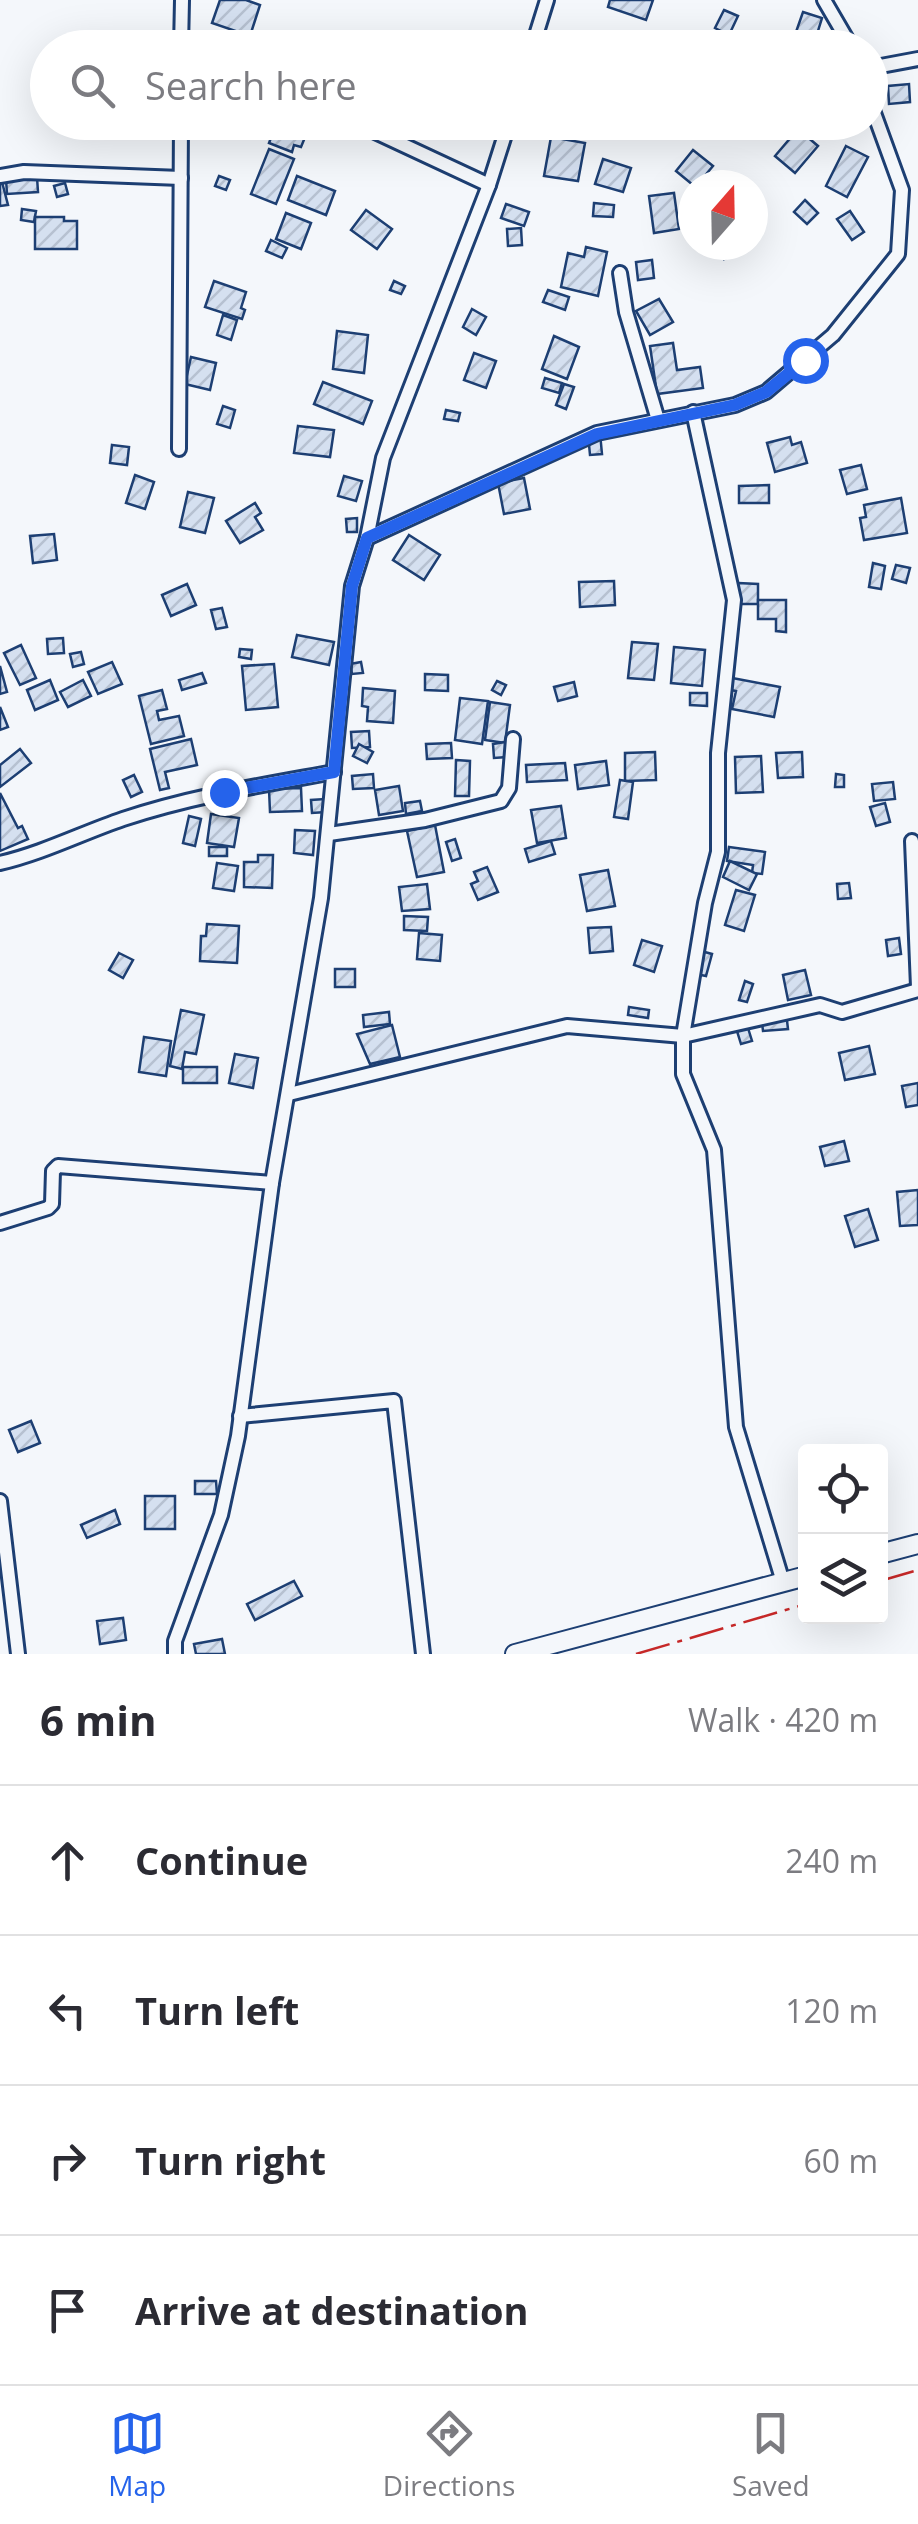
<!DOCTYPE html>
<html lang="en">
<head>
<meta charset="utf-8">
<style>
  body { margin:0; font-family:"Open Sans",sans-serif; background:#f2f2f3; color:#2b2b33 }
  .controls { position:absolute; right:30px; bottom:30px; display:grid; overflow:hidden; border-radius:10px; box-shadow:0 10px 40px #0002 }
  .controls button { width:90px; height:90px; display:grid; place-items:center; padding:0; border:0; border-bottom:2px solid #e1e1e2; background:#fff; color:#2b2b33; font:50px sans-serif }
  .compass { position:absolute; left:678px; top:170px; width:90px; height:90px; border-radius:50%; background:#fff; box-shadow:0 10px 40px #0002; rotate:20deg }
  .stop { position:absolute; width:30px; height:30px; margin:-22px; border:8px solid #2563eb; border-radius:50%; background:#fff }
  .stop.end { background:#2563eb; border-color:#fff; box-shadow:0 2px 10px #0008 }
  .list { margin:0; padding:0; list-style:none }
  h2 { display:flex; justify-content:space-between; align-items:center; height:130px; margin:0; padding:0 40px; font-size:42px }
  h2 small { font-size:32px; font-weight:400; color:#7c7c81 }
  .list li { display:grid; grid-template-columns:65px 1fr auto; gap:30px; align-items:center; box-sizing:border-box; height:150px; padding:0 40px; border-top:2px solid #e1e1e2 }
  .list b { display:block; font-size:38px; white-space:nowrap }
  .list em { font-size:32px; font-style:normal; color:#7c7c81 }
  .icon { flex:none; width:55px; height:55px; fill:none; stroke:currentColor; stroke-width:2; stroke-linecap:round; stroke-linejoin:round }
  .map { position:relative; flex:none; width:918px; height:1654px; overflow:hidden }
  .search { position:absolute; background:#fff; box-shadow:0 10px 40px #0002; left:30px; right:30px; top:30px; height:110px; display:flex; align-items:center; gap:25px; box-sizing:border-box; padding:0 35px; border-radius:55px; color:#7c7c81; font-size:38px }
  .sheet { height:730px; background:#fff }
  nav { display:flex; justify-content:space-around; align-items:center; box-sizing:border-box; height:140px; border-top:2px solid #e1e1e2; background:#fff; font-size:28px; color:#7c7c81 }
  nav a { display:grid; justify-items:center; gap:5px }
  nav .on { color:#2563eb }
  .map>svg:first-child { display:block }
  .building { fill:url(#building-hatch); stroke:#1d3f73; stroke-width:2.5 }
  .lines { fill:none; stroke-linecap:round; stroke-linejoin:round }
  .street-casing { stroke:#1d3f73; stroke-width:18 }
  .secondary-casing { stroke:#1d3f73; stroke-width:22 }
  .street { stroke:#f4f7fb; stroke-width:12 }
  .secondary { stroke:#f4f7fb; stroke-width:18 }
  .power { stroke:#c62828; stroke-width:2.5; stroke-dasharray:35 8 5 8; stroke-linecap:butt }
  .route { stroke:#2563eb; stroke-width:12 }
</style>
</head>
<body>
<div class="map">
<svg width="918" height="1654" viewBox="0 0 918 1654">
  <defs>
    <pattern id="building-hatch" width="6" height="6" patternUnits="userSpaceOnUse" patternTransform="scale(2.5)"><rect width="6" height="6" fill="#d5e0f0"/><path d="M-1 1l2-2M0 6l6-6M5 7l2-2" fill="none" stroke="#b6c1d1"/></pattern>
  </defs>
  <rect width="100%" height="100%" fill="#f4f7fb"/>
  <g class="building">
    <polygon points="220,0 246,0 260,5 250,36 212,23"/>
    <polygon points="610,0 653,0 646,20 608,7"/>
    <polygon points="724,10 738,16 729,35 715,28"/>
    <polygon points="803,12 822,18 818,31 827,34 825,41 796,32"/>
    <polygon points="304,36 325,48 298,47"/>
    <polygon points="909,84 910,102 889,104 888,86"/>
    <polygon points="277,122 288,122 308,130 301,147 294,145 292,152 269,143"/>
    <polygon points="798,129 818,146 795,173 775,156"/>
    <polygon points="551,137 585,143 578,181 544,176"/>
    <polygon points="846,146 868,157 847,197 826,186"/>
    <polygon points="269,149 294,159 276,204 251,194"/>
    <polygon points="693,150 713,166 697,185 693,185 676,171"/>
    <polygon points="603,159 631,168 623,192 595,184"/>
    <polygon points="219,176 230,180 226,190 215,186"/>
    <polygon points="297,176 335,191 326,215 288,200"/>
    <polygon points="37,177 38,192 7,194 6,179"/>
    <polygon points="2,182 8,205 0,206 0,183"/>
    <polygon points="65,183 68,194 57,197 54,186"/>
    <polygon points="674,193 679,229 654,233 649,196"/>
    <polygon points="805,200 818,213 807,224 794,212"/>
    <polygon points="594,203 614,205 613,217 593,216"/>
    <polygon points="506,204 529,212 524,226 501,218"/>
    <polygon points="22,209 36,211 34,222 21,220"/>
    <polygon points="366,210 392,229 377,249 351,230"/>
    <polygon points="850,211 864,232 852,240 837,219"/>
    <polygon points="286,213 311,223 301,249 276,239"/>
    <polygon points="35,217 64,217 64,221 77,221 77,249 35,249"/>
    <polygon points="521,228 522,245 508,246 507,229"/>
    <polygon points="271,240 287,248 282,258 266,251"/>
    <polygon points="716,245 741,245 743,249 724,259"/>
    <polygon points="586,247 607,252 598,296 561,287 568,253 584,257"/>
    <polygon points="652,260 654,278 638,280 636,262"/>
    <polygon points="214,281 246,292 241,308 245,310 242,319 205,307"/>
    <polygon points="394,281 405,286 401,294 390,290"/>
    <polygon points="548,290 569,297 565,310 543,302"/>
    <polygon points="659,299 673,322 650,335 636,311"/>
    <polygon points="472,309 486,317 476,335 463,327"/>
    <polygon points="223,315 237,320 231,340 217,335"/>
    <polygon points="337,331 368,335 364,373 333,369"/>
    <polygon points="554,336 579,347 567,379 542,369"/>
    <polygon points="673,343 677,370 700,367 703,388 657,394 650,346"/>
    <polygon points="474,353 496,361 486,388 464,380"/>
    <polygon points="191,357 216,363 210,390 185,384"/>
    <polygon points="545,378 562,383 559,393 542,388"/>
    <polygon points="323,382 372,401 363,424 314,404"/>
    <polygon points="564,384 574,387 566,409 556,405"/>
    <polygon points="223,406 235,410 230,428 217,424"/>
    <polygon points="446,410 460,413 458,421 444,419"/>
    <polygon points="298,426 334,430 330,457 294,453"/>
    <polygon points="600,433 602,454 590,455 588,434"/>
    <polygon points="790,437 792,445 801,442 807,463 775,472 767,443"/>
    <polygon points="112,445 129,447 127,465 110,463"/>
    <polygon points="861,465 867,489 847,494 840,470"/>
    <polygon points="135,475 154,482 145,509 126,503"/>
    <polygon points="344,476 362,481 356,501 338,496"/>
    <polygon points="524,478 530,509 504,514 498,483"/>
    <polygon points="769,485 769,503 739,503 739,486"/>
    <polygon points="188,492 214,498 205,533 180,527"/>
    <polygon points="901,498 907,533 864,540 860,518 866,517 864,505"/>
    <polygon points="255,503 261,513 255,517 263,530 240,543 226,521"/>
    <polygon points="357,518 357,532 347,532 346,519"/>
    <polygon points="54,534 57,560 33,563 30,536"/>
    <polygon points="409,535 440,555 424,580 393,560"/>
    <polygon points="873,563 885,566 881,589 869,587"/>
    <polygon points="896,565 910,568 906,583 892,579"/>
    <polygon points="614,581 615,605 580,607 579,582"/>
    <polygon points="738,583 758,584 758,604 737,604"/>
    <polygon points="187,584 196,605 171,616 162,595"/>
    <polygon points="758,600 786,600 786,632 776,631 776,619 758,619"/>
    <polygon points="222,608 227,627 216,629 211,610"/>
    <polygon points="297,635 334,642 329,665 292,657"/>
    <polygon points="63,638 64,653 48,654 47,639"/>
    <polygon points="632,642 658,644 654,680 628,678"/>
    <polygon points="21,645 36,678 20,685 4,653"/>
    <polygon points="674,647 705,650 702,686 671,683"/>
    <polygon points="240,649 252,650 251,659 239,657"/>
    <polygon points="81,652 84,664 73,667 70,654"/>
    <polygon points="112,662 122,684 98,694 88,672"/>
    <polygon points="361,662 363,673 352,674 350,664"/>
    <polygon points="274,664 278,707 246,710 242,666"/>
    <polygon points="0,666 7,692 0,694"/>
    <polygon points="202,673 206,683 182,690 179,680"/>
    <polygon points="425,674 448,675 448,691 425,690"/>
    <polygon points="727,677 780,687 774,717 732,709 736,691 725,689"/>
    <polygon points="50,680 58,700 35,710 27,690"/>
    <polygon points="83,680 91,696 68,707 60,692"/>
    <polygon points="497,681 506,685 501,695 492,690"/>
    <polygon points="574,682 577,696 558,701 554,687"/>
    <polygon points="363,688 395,691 393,723 367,721 368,707 362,706"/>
    <polygon points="162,690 167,709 157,711 159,720 179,716 184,736 151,744 139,696"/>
    <polygon points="690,693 707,693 707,706 690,705"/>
    <polygon points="460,698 488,701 482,744 455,740"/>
    <polygon points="490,702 510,705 505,743 485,740"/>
    <polygon points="0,707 8,727 0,730"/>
    <polygon points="369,731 370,747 352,748 351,732"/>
    <polygon points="191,739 197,765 165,772 169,788 160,790 150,749"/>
    <polygon points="505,742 507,757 494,758 493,744"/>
    <polygon points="451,743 452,758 427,759 426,744"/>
    <polygon points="359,744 373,752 367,763 353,756"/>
    <polygon points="20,749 31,763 0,787 0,765"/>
    <polygon points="655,752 656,780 625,781 625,753"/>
    <polygon points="802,752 803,777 778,778 776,753"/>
    <polygon points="761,756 763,792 736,793 735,757"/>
    <polygon points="456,760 470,761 469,796 455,796"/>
    <polygon points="606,761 609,785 578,789 575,765"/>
    <polygon points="565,763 567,780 527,782 526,765"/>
    <polygon points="373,774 374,788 353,789 352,776"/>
    <polygon points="836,774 844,775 844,787 835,787"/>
    <polygon points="134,775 142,792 131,797 123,780"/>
    <polygon points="620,780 633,782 628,819 614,817"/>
    <polygon points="893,782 895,799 874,801 872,784"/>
    <polygon points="399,786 403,811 379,815 375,790"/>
    <polygon points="301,788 302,811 270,812 269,789"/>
    <polygon points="0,793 18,828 22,826 28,839 0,851"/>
    <polygon points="325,799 326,812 312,813 311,800"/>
    <polygon points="420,801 422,811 406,814 405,803"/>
    <polygon points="885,803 890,822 876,826 870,807"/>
    <polygon points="561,806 566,838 537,843 531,810"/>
    <polygon points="211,814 239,818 234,847 207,843"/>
    <polygon points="189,816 201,819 195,846 183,843"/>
    <polygon points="435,825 444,872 417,877 407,831"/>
    <polygon points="295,830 315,831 313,855 294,853"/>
    <polygon points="455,839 461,858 452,861 446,842"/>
    <polygon points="551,841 555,854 529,862 525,849"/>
    <rect x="209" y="847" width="18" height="9"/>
    <polygon points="729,847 765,852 762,874 752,873 753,865 727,861"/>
    <polygon points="258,855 273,855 272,888 244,887 244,862 258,862"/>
    <polygon points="730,861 757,874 749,890 723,877"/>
    <polygon points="217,863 238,866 234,891 213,888"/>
    <polygon points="487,867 498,892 478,900 471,884 478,881 474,872"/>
    <polygon points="608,870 615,906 587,911 580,875"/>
    <polygon points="849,883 851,898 838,899 837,884"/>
    <polygon points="427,884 430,909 402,911 399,887"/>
    <polygon points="736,890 755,895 744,931 725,925"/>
    <polygon points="404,916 428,917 427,931 404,930"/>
    <polygon points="207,924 239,926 237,963 200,961 201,936 206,936"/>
    <polygon points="611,927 613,951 590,953 588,928"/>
    <polygon points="419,933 442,935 440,961 417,959"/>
    <polygon points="899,938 901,954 888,956 886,940"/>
    <polygon points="642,940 662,946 654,972 634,965"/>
    <polygon points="701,951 712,954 706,976 696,974"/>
    <polygon points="119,953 133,960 123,978 109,970"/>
    <rect x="335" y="969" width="20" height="18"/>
    <polygon points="805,970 811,995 788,1000 783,975"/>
    <polygon points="745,981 753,984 747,1002 739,1000"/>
    <polygon points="629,1007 649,1010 648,1018 628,1015"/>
    <polygon points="181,1010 204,1015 196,1054 185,1052 182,1069 170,1066"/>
    <polygon points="389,1012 390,1024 364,1027 363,1015"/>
    <polygon points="786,1012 788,1029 763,1031 761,1014"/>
    <polygon points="392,1025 400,1057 370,1064 357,1034"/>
    <polygon points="748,1028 752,1041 741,1044 737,1031"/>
    <polygon points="144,1037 171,1041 166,1076 139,1072"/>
    <polygon points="869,1046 875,1074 845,1080 839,1053"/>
    <polygon points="235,1054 258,1058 253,1088 229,1083"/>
    <rect x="183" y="1067" width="34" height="16"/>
    <polygon points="918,1083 918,1105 906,1107 902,1086"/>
    <polygon points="844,1141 849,1161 825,1166 820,1147"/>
    <polygon points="918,1190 918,1225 900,1226 897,1192"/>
    <polygon points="868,1209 878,1240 855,1247 845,1216"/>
    <polygon points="31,1421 40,1443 18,1452 9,1430"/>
    <polygon points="195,1481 216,1481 217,1494 195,1494"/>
    <rect x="145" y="1496" width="30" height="33"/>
    <polygon points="115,1510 120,1524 87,1538 81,1525"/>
    <polygon points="294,1581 302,1596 255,1620 247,1604"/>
    <polygon points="123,1618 126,1640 100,1644 97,1621"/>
    <polygon points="222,1639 225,1654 196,1654 194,1644"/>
  </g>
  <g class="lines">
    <g class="street-casing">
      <g id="street">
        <polyline points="824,0 852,48"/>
        <polyline points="181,48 182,0"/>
        <polyline points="532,48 547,0"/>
        <polyline points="870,68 918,59"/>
        <polyline points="354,122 489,185"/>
        <polyline points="0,176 24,172 181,178"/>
        <polyline points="620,273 626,312 658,420"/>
        <polyline points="693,412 734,600 718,753 718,852 705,903 683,1036 683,1074 714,1150 736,1427 783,1582"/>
        <polyline points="179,449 181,122"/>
        <polyline points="367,538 597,433 735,405 766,392 833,335 898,254 902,190 870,102"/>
        <polyline points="329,834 425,820 501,801 509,788 513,739"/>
        <polyline points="912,841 918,987"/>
        <path d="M0,863C43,853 82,833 123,819C192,796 263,785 334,772"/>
        <polyline points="289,1094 567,1026 683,1036 820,1005 842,1012 918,990"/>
        <polyline points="0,1223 48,1208 52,1204 53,1171 58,1166 272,1183"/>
        <polyline points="240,1416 394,1401 423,1654"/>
        <polyline points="0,1501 18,1654"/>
        <polyline points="175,1654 175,1641 221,1515 238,1436 272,1183 321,898 352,586 367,538 383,458 489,185 509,122"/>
      </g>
    </g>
    <g class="secondary-casing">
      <g id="secondary">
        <polyline points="880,1554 918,1544"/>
        <polyline points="515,1654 806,1576"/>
      </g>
    </g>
    <use href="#street" class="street"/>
    <use href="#secondary" class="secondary"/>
    <g class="power">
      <polyline points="880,1581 918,1570"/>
      <polyline points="636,1654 806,1604"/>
    </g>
  </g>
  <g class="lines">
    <polyline class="route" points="224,792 334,772 352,586 367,538 597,434 735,405 766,392 805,360"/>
  </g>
</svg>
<div class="controls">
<button><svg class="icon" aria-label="locate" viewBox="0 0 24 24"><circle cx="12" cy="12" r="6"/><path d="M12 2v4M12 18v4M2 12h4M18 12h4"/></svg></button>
<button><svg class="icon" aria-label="layers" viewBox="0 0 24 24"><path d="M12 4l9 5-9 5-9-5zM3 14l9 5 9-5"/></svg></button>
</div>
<svg class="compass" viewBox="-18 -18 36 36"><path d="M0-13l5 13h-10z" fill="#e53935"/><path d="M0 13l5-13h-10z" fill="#7c7c81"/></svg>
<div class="stop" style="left:805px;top:360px"></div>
<div class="stop end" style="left:224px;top:792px"></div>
<div class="search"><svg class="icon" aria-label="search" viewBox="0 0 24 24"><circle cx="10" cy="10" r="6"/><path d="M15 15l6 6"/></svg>Search here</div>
</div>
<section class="sheet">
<h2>6 min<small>Walk · 420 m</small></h2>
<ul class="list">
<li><svg class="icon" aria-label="ahead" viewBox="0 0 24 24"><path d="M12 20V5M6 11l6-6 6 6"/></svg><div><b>Continue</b></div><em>240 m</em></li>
<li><svg class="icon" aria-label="left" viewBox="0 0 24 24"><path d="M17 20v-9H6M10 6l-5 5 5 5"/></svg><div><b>Turn left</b></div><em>120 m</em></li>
<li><svg class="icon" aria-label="right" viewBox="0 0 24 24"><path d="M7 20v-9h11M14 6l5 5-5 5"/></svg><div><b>Turn right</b></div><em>60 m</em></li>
<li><svg class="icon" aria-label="arrive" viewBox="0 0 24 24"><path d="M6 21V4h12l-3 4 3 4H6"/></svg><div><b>Arrive at destination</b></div></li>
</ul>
</section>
<nav>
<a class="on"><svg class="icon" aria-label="map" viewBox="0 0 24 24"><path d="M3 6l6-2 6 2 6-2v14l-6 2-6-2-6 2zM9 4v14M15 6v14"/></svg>Map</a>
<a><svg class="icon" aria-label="directions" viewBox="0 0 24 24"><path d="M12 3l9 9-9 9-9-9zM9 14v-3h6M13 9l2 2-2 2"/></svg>Directions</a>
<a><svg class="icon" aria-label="saved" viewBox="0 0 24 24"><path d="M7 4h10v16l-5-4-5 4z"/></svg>Saved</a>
</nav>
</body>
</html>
